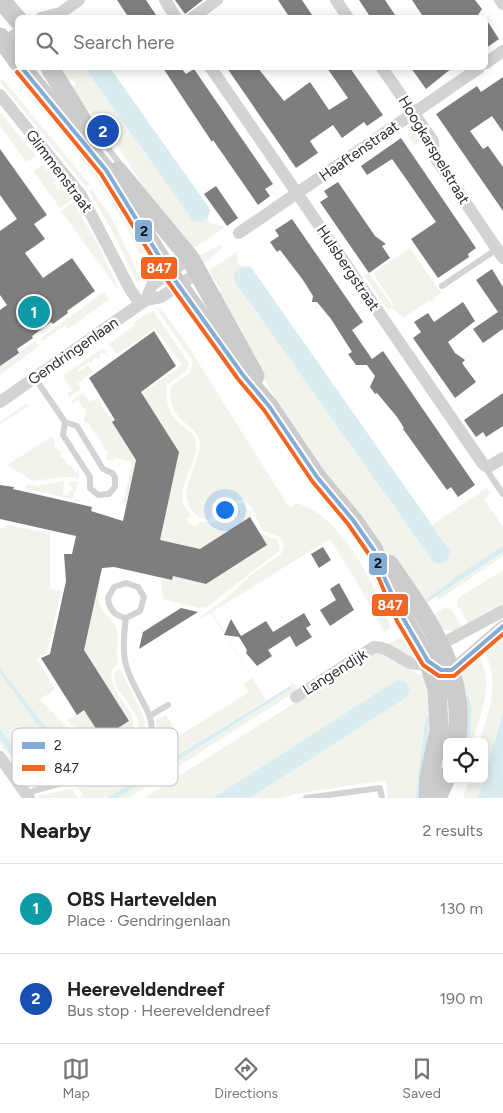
<!DOCTYPE html>
<html lang="en">
<head>
<meta charset="utf-8">
<style>
  body { margin:0; font-family:Figtree,sans-serif; background:#f2f2f2; color:#222 }
  .controls { position:absolute; right:15px; bottom:15px; display:grid; overflow:hidden; border-radius:8px; box-shadow:0 2px 12px #0003 }
  .controls button { width:45px; height:45px; display:grid; place-items:center; padding:0; border:0; border-bottom:1px solid #e0e0e0; background:#fff; color:#222; font:25px sans-serif }
  .you { position:absolute; left:224px; top:509px; width:18px; height:18px; margin:-12px; border:4px solid #fff; border-radius:50%; background:#1a73e8; box-shadow:0 0 0 8px #1a73e833 }
  .badge { display:grid; place-items:center; width:32px; height:32px; border-radius:50%; background:#777; color:#fff; font-size:16px; font-weight:700 }
  .pin { position:absolute; translate:-50% -50%; border:2px solid #fff; box-shadow:0 1px 5px #0006 }
  .list { margin:0; padding:0; list-style:none }
  h2 { display:flex; justify-content:space-between; align-items:center; height:65px; margin:0; padding:0 20px; font-size:21px }
  h2 small { font-size:16px; font-weight:400; color:#767676 }
  .list li { display:grid; grid-template-columns:32px 1fr auto; gap:15px; align-items:center; box-sizing:border-box; height:90px; padding:0 20px; border-top:1px solid #e0e0e0 }
  .list b { display:block; font-size:19px; white-space:nowrap }
  .list p { margin:0; font-size:16px; white-space:nowrap; color:#767676 }
  .list em { font-size:16px; font-style:normal; color:#767676 }
  .icon { flex:none; width:28px; height:28px; fill:none; stroke:currentColor; stroke-width:2; stroke-linecap:round; stroke-linejoin:round }
  .map { position:relative; flex:none; width:503px; height:798px; overflow:hidden }
  .search { position:absolute; background:#fff; box-shadow:0 2px 12px #0003; left:15px; right:15px; top:15px; height:55px; display:flex; align-items:center; gap:12px; box-sizing:border-box; padding:0 18px; border-radius:8px; color:#767676; font-size:19px }
  .sheet { height:245px; background:#fff }
  nav { display:flex; justify-content:space-around; align-items:center; box-sizing:border-box; height:70px; border-top:1px solid #e0e0e0; background:#fff; font-size:14px; color:#767676 }
  nav a { display:grid; justify-items:center; gap:2px }
  nav .on { color:#777 }
  .map>svg:first-child { display:block }
  .green { fill:#f2f4ec }
  .water { fill:#d9ecf0 }
  .building { fill:#7e7e7e }
  .lines { fill:none; stroke-linecap:round; stroke-linejoin:round }
  .lane { stroke:#d3d3d3; stroke-width:6 }
  .street { stroke:#d3d3d3; stroke-width:12 }
  .secondary { stroke:#ccc; stroke-width:19 }
  .bus-1-casing { stroke:#fff; stroke-width:8 }
  .bus-2-casing { stroke:#fff; stroke-width:8 }
  .bus-1 { stroke:#84acd5; stroke-width:4 }
  .bus-2 { stroke:#f26522; stroke-width:4 }
  .labels { text-anchor:middle; stroke-width:5; stroke-linejoin:round; paint-order:stroke }
  .street-label { font-size:15px; fill:#2e2e2e; stroke:#fff }
  .key { fill:#fff; stroke:#c0c0c0; stroke-width:1 }
  .key-label { font-size:14px; fill:#2e2e2e }
  .line-badge { stroke:#fff; stroke-width:2 }
  .badge-label { font-size:14px; text-anchor:middle; font-weight:bold; fill:#fff }
  .pale-badge-label { font-size:14px; text-anchor:middle; font-weight:bold; fill:#111 }
</style>
</head>
<body>
<div class="map">
<svg width="503" height="798" viewBox="0 0 503 798">
  <rect width="100%" height="100%" fill="#fff"/>
  <g class="green">
    <polygon points="61,68 85,68 193,221 201,221 208,216 209,222 225,227 194,248 143,186 117,145 120,142 114,135 111,137 80,100 72,87 76,84 73,79 69,81"/>
    <polygon points="2,78 90,185 87,188 0,82"/>
    <path d="M33,88L78,140L150,248L140,254C112,192 71,143 27,93Z"/>
    <polygon points="0,112 36,156 26,162 0,125"/>
    <polygon points="418,127 423,138 415,146 407,134"/>
    <polygon points="43,165 56,180 54,183 58,189 61,187 72,199 60,208 33,171"/>
    <polygon points="92,189 114,222 141,280 137,282 110,227 89,191"/>
    <polygon points="73,202 98,244 120,292 61,211"/>
    <polygon points="221,244 223,247 201,267 195,258"/>
    <polygon points="410,248 441,293 433,299 432,302 430,300 403,318 392,307 388,310 364,275 369,273 392,306 394,305 373,273"/>
    <path d="M237,251L238,264L243,267L236,272L233,279L434,563C444,563 447,560 450,551L432,525L487,488L491,493L484,499L503,527V546L464,571L428,602L503,552V556L439,600L436,597L422,605L366,527L298,439L217,294L221,291L209,271Z"/>
    <polygon points="152,254 155,262 152,276 142,259"/>
    <polygon points="104,292 109,299 68,329 65,325 43,341 41,338"/>
    <path d="M161,308L190,349L287,504L291,508L296,503C343,515 374,585 391,627L384,632L356,581L330,539L212,612L266,700L107,798H79L83,795L78,788L73,791L78,798H39L37,796C85,785 155,781 157,719L166,715L179,736L249,692L243,684L252,678L211,613L201,619L200,617L229,596L251,575L281,554L284,544L280,537L262,530L252,508L243,499L226,503L216,516L208,520C201,519 196,516 192,510C176,490 200,466 200,444C199,422 166,424 171,386L190,373L193,362L157,309Z"/>
    <path d="M153,311L189,363L187,370L167,385C162,427 194,424 196,443C198,463 178,482 183,503C185,508 189,512 191,516L187,519L188,523L195,527L200,522H214C225,515 226,501 243,504L251,513V519L200,549L156,539L139,396L182,365L155,328L117,355L109,344L135,325L134,322Z"/>
    <polygon points="35,341 39,346 0,375 0,363 2,365"/>
    <polygon points="103,348 111,359 102,352 99,355 100,357 97,359 95,357 91,364 89,362 77,370 78,372 88,365 93,372 78,383 81,389 69,397 68,393 72,390 63,376"/>
    <polygon points="83,393 90,402 97,398 109,417 112,415 140,459 126,503 123,503 132,462 114,457 113,461 106,460 108,451 105,450 96,433 90,427 90,424 84,422 86,408 84,409 78,400 72,404 72,400"/>
    <polygon points="27,403 29,406 0,424 0,422"/>
    <polygon points="52,436 55,441 54,446 61,452 60,456 67,462 67,465 71,466 76,473 79,470 79,478 64,477 33,481 7,465"/>
    <polygon points="64,481 63,495 68,496 69,491 73,491 68,481 78,482 73,498 93,504 24,488 28,484 37,486"/>
    <path d="M8,525L50,533V589L61,590L47,653L37,659L55,689L40,700C61,719 79,746 109,750C117,751 124,748 130,743C159,719 109,696 115,672L120,669C126,683 135,696 141,710C156,743 124,760 98,769L95,765L93,767L94,770L29,785L0,744V739L30,782L35,779L0,728V673L14,692L16,689L0,668V529Z"/>
    <polygon points="260,533 278,540 280,550 207,607 199,608 163,599 161,579 168,578 169,575 206,584 267,545"/>
    <polygon points="503,570 503,605 469,625 457,604 458,598"/>
    <path d="M98,586L100,587C92,615 114,612 117,632C119,642 115,652 118,663L112,670C106,697 146,711 130,738C108,757 84,738 67,720L88,708V717L102,738L114,730L80,652Z"/>
    <path d="M444,608L451,609L463,629C447,634 440,629 430,617Z"/>
    <path d="M503,631V712L484,776V742H480C489,706 502,684 483,649Z"/>
    <polygon points="403,635 416,656 414,658 387,645"/>
    <polygon points="375,652 382,652 420,675 426,674 432,693 422,774 427,717 415,798 388,798 386,780 295,794 283,798 250,798 407,697 410,689 405,681 397,680 213,798 144,798"/>
    <path d="M478,655C495,686 481,711 472,742H470L471,697H467L466,742H461L460,676L464,667Z"/>
    <polygon points="294,683 298,690 129,798 117,798 291,689 293,687 291,685"/>
    <polygon points="453,697 451,742 447,742 447,761 436,792 444,698"/>
    <polygon points="469,779 483,779 478,798 463,798"/>
  </g>
  <g class="water">
    <polygon points="85,68 110,68 210,209 209,216 200,222 193,221"/>
    <polygon points="244,266 251,267 450,551 448,559 441,564 434,563 233,279 235,272"/>
    <polygon points="503,546 503,552 428,602 426,600 464,571"/>
    <polygon points="0,668 72,761 73,765 69,768 0,673"/>
    <polygon points="397,680 405,681 410,688 407,697 250,798 213,798"/>
    <polygon points="292,685 291,689 123,795 117,798 107,798"/>
    <polygon points="469,696 472,709 470,742 466,742 467,697"/>
    <polygon points="503,712 503,798 478,798"/>
    <polygon points="426,717 430,717 420,798 415,798"/>
    <polygon points="0,728 36,780 30,782 0,739"/>
  </g>
  <g class="building">
    <polygon points="117,0 146,0 158,18 129,18"/>
    <polygon points="175,0 203,0 185,14"/>
    <polygon points="278,0 302,0 314,18 290,18"/>
    <polygon points="359,0 385,0 397,18 371,18"/>
    <polygon points="412,0 475,0 482,9 476,18 424,18"/>
    <polygon points="486,19 499,39 486,48"/>
    <polygon points="163,68 181,68 186,74 194,69 273,184 265,189 270,196 258,205 213,140 212,142"/>
    <polygon points="227,68 258,68 284,101 310,82 329,110 348,98 327,68 350,68 383,115 367,126 364,122 342,138 333,125 310,141 318,153 296,168"/>
    <polygon points="411,68 452,68 426,89"/>
    <polygon points="503,77 503,132 492,116 470,131 483,149 488,146 503,167 503,211 436,114 477,86 481,92"/>
    <polygon points="401,138 476,248 468,254 469,257 438,278 411,239 436,222 411,186 392,159 367,175 361,166"/>
    <polygon points="0,149 47,215 34,224 45,239 25,253 43,278 72,258 95,291 67,311 68,313 53,324 51,322 32,336 33,338 17,349 19,353 0,366 0,310 7,305 0,295 0,231 17,219 0,195"/>
    <polygon points="338,182 375,236 386,244 382,246 390,258 369,273 320,202 328,197 324,191"/>
    <polygon points="216,186 238,218 227,226 204,194"/>
    <polygon points="292,219 363,322 352,330 372,359 383,351 475,485 458,497 451,487 447,490 403,429 404,428 397,417 377,393 375,394 370,387 375,376 367,365 356,365 348,354 352,352 331,319 317,302 312,302 313,296 303,280 280,250 277,252 270,242 279,236 275,230"/>
    <polygon points="492,269 503,287 503,329 483,343 473,329 498,312 476,280"/>
    <polygon points="463,302 475,321 448,342 455,353 465,360 462,363 476,382 455,398 413,338 421,332 414,322 428,313 434,322"/>
    <polygon points="154,331 176,366 141,392 179,452 160,540 200,549 250,517 267,545 206,584 173,576 172,580 114,567 102,568 84,650 129,721 102,738 84,710 77,715 41,658 50,654 66,581 64,554 72,554 76,536 0,519 0,485 14,487 13,489 92,507 91,511 123,521 136,460 112,422 115,420 89,378"/>
    <polygon points="503,393 503,426 486,437 483,432 476,437 464,420"/>
    <polygon points="323,547 331,560 319,568 311,554"/>
    <polygon points="339,583 354,610 330,626 320,610 336,600 330,589"/>
    <polygon points="181,608 198,612 139,649 143,632"/>
    <polygon points="304,613 311,625 306,628 312,637 296,647 290,636 268,650 272,656 257,666 246,653 247,650 239,637 224,635 231,619 241,636 266,621 273,632"/>
  </g>
  <g class="lines">
    <g class="lane">
      <polyline points="94,129 122,167"/>
      <polyline points="442,286 497,249"/>
      <polyline points="35,378 65,422"/>
      <polygon points="65,422 77,426 103,469 112,473 115,477 115,487 109,494 98,495 90,488 90,477 63,435"/>
      <polyline points="488,467 488,472 503,494"/>
      <polyline points="151,715 168,705"/>
      <path d="M26,793L119,767C181,731 138,708 126,665C122,651 124,633 126,618L140,611L144,597L138,587L126,583L114,587L108,598C109,610 115,616 126,618"/>
      <polyline points="306,798 380,788 382,798"/>
    </g>
    <g class="street">
      <polyline points="165,0 176,18"/>
      <polyline points="336,0 348,18"/>
      <polyline points="500,0 503,4"/>
      <polyline points="41,18 60,13 79,0"/>
      <polyline points="192,18 217,0"/>
      <polyline points="3,43 18,33"/>
      <polyline points="486,63 503,51"/>
      <polyline points="211,68 483,464 488,467 503,458"/>
      <polyline points="382,68 433,141 434,156 503,258"/>
      <polyline points="0,95 81,195 130,289 140,304"/>
      <polyline points="239,233 479,68"/>
      <polyline points="146,300 152,285 190,258"/>
      <polyline points="0,402 146,300 161,297 199,272"/>
      <polyline points="434,648 503,611"/>
      <polyline points="445,670 452,670 503,626"/>
      <path d="M296,697L374,647C395,646 407,673 428,661"/>
      <polyline points="0,757 29,798"/>
    </g>
    <g class="secondary">
      <polyline points="1,0 18,20"/>
      <polyline points="0,37 18,62"/>
      <polyline points="22,68 106,170 169,272 243,375 269,406 317,477 353,520 374,550 378,564 403,618 428,661 437,689 439,730 429,777 428,798"/>
      <polyline points="50,68 90,133"/>
      <polyline points="118,171 190,258 255,376"/>
      <path d="M389,564C426,617 469,674 456,742"/>
      <polyline points="437,798 447,776"/>
    </g>
    <g class="bus-1-casing">
      <polyline id="bus-1" points="22,68 106,170 169,272 243,375 269,406 317,477 353,520 374,550 378,564 403,618 428,661 441,670 452,670 503,626"/>
    </g>
    <g class="bus-2-casing">
      <polyline id="bus-2" points="17,72 101,174 164,276 238,379 264,410 312,481 348,524 368,553 397,621 423,665 439,676 454,676 503,634"/>
    </g>
    <use href="#bus-1" class="bus-1"/>
    <use href="#bus-2" class="bus-2"/>
  </g>
  <g class="labels">
    <g class="street-label">
      <text transform="translate(434 150) rotate(59)" y="5">Hoogkarspelstraat</text>
      <text transform="translate(359 151) rotate(-35)" y="5">Haaftenstraat</text>
      <text transform="translate(59 171) rotate(53)" y="5">Glimmenstraat</text>
      <text transform="translate(348 268) rotate(56)" y="5">Hulsbergstraat</text>
      <text transform="translate(73 351) rotate(-35)" y="5">Gendringenlaan</text>
      <text transform="translate(335 672) rotate(-32)" y="5">Langendijk</text>
    </g>
  </g>
  <rect x="12" y="728" width="166" height="58" rx="8" class="key"/>
  <rect x="22" y="742" width="23" height="7" fill="#84acd5"/>
  <rect x="22" y="765" width="23" height="6" fill="#f26522"/>
  <g class="key-label">
    <text x="54" y="750">2</text>
    <text x="54" y="773">847</text>
  </g>
  <g class="line-badge">
    <rect x="134" y="219" width="19" height="24" rx="5" fill="#84acd5"/>
    <rect x="140" y="256" width="38" height="24" rx="5" fill="#f26522"/>
    <rect x="368" y="552" width="20" height="24" rx="5" fill="#84acd5"/>
    <rect x="371" y="593" width="38" height="24" rx="5" fill="#f26522"/>
  </g>
  <g class="badge-label">
    <text x="159" y="273">847</text>
    <text x="390" y="610">847</text>
  </g>
  <g class="pale-badge-label">
    <text x="144" y="236">2</text>
    <text x="378" y="568">2</text>
  </g>
</svg>
<div class="controls">
<button><svg class="icon" aria-label="locate" viewBox="0 0 24 24"><circle cx="12" cy="12" r="6"/><path d="M12 2v4M12 18v4M2 12h4M18 12h4"/></svg></button>
</div>
<div class="you"></div>
<div class="pin badge" style="left:34px;top:312px;background:#0f9aa8">1</div>
<div class="pin badge" style="left:103px;top:131px;background:#1a4fb4">2</div>
<div class="search"><svg class="icon" aria-label="search" viewBox="0 0 24 24"><circle cx="10" cy="10" r="6"/><path d="M15 15l6 6"/></svg>Search here</div>
</div>
<section class="sheet">
<h2>Nearby<small>2 results</small></h2>
<ul class="list">
<li><span class="badge" style="background:#0f9aa8">1</span><div><b>OBS Hartevelden</b><p>Place · Gendringenlaan</p></div><em>130 m</em></li>
<li><span class="badge" style="background:#1a4fb4">2</span><div><b>Heereveldendreef</b><p>Bus stop · Heereveldendreef</p></div><em>190 m</em></li>
</ul>
</section>
<nav>
<a class="on"><svg class="icon" aria-label="map" viewBox="0 0 24 24"><path d="M3 6l6-2 6 2 6-2v14l-6 2-6-2-6 2zM9 4v14M15 6v14"/></svg>Map</a>
<a><svg class="icon" aria-label="directions" viewBox="0 0 24 24"><path d="M12 3l9 9-9 9-9-9zM9 14v-3h6M13 9l2 2-2 2"/></svg>Directions</a>
<a><svg class="icon" aria-label="saved" viewBox="0 0 24 24"><path d="M7 4h10v16l-5-4-5 4z"/></svg>Saved</a>
</nav>
</body>
</html>
